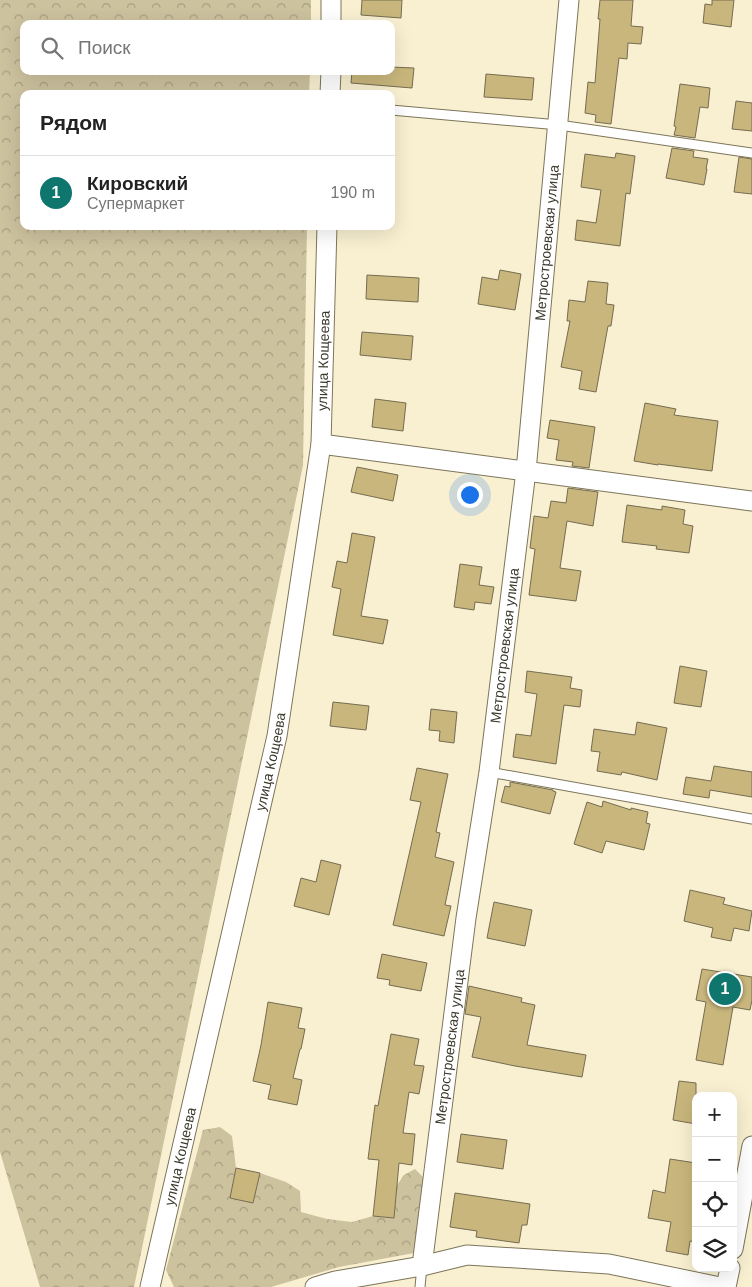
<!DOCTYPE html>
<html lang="ru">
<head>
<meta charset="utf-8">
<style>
  body { margin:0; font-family:Arial,sans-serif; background:#f2f2f2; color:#222 }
  .controls { position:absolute; right:15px; bottom:15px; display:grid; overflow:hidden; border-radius:10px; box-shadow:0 5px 20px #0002 }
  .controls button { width:45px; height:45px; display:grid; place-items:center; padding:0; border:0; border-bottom:1px solid #e0e0e0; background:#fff; color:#222; font:25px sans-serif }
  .you { position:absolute; left:469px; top:494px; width:18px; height:18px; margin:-12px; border:4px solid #fff; border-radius:50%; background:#1a73e8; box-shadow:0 0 0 8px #1a73e833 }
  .badge { display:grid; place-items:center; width:32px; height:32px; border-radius:50%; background:#0f766e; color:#fff; font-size:16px; font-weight:700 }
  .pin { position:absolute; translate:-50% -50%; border:2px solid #fff; box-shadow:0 1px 5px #0006 }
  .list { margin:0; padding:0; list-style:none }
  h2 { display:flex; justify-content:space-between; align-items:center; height:65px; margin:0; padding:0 20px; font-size:21px }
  h2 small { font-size:16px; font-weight:400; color:#767676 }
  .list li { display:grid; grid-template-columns:32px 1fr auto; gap:15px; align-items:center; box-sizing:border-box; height:75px; padding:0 20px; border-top:1px solid #e0e0e0 }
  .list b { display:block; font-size:19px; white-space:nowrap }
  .list p { margin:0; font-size:16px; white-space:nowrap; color:#767676 }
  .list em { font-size:16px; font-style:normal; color:#767676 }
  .icon { flex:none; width:28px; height:28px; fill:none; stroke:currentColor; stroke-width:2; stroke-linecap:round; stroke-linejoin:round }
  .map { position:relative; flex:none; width:752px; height:1287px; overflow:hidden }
  .search { position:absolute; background:#fff; box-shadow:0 5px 20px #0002; left:20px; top:20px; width:375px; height:55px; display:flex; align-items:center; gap:12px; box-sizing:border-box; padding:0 18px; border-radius:10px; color:#767676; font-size:19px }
  .panel { position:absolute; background:#fff; box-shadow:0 5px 20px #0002; left:20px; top:90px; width:375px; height:140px; border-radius:10px }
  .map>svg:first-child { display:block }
  .forest { fill:url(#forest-crowns) }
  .building { fill:#c8b67c; stroke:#756c51 }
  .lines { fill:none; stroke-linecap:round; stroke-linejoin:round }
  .lane-casing { stroke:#7d7559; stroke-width:11 }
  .street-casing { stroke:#7d7559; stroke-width:21 }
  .lane { stroke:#fff; stroke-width:9 }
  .street { stroke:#fff; stroke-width:19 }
  .labels { text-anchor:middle; stroke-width:4; stroke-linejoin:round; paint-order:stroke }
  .street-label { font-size:14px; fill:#3a372b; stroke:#fefefe }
</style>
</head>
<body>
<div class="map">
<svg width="752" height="1287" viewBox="0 0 752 1287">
  <defs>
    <pattern id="forest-crowns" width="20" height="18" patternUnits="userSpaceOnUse" patternTransform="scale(1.25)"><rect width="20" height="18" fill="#cdc29e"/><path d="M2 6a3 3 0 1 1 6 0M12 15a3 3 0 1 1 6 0" fill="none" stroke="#a79e81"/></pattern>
  </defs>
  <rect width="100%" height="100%" fill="#f9f0d2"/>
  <g class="forest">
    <polygon points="0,0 311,0 311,24 24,24 24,71 310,71 309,94 24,94 24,226 307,226 303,465 134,1287 40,1287 0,1152"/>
    <polygon points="220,1127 232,1136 236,1168 230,1198 253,1203 260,1173 286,1182 300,1191 301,1212 327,1219 352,1222 373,1216 394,1218 397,1185 404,1175 415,1169 424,1178 414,1253 339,1267 271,1287 174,1287 166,1270 203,1130"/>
  </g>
  <g class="building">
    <polygon points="362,0 402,0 401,18 361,15"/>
    <polygon points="600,0 633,0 631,26 643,27 641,44 628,43 627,59 619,58 611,124 595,122 596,115 585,113 588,82 595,83 600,19 598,19"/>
    <polygon points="712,0 734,0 731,27 703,23 705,4 712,5"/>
    <polygon points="391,67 414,68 412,88 351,83 352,71 391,71"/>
    <polygon points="486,74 534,78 532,100 484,97"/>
    <polygon points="680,84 710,88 708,108 700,107 695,138 674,135 676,127 674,126"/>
    <polygon points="736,101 752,103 752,131 732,129"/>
    <polygon points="672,148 694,151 693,157 708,159 706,169 707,169 704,185 666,178"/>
    <polygon points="616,153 635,156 630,194 626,193 620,246 575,240 577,220 596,223 601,190 581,187 585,154 615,158"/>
    <polygon points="739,157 752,159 752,194 734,192"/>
    <polygon points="500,270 521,274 515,310 478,304 482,277 498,280"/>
    <polygon points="367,275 419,278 418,302 366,299"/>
    <polygon points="588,281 608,283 606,304 614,305 611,326 608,326 596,392 579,389 582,371 561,367 570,321 567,321 569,300 585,302"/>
    <polygon points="362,332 413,336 411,360 360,355"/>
    <polygon points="375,399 406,403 403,431 372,427"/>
    <polygon points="645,403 676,409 674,415 718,421 712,471 658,464 658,465 634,461"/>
    <polygon points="550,420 595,427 589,468 572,466 573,462 556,460 559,440 547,438"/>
    <polygon points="357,467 398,475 393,501 351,492"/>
    <polygon points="568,488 598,492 593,526 567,521 560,568 581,571 576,601 529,595 535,549 530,548 534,516 548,518 551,501 566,503"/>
    <polygon points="627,505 662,510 662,506 685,510 683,524 693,526 689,553 656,549 657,546 622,542"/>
    <polygon points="352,533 375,537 361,616 388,620 383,644 333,635 341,589 332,587 337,561 347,563"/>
    <polygon points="460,564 482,567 479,585 494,587 491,604 475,602 474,610 454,607"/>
    <polygon points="680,666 707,671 701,707 674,703"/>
    <polygon points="527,671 572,677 570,688 582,690 580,707 564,705 556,764 513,757 516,734 531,736 537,694 525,692"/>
    <polygon points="333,702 369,706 366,730 330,726"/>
    <polygon points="431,709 457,712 454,743 439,741 440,731 429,730"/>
    <polygon points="637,722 667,728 657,780 622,772 621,775 597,771 600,752 591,751 594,729 635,735"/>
    <polygon points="714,766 752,772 752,797 710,790 709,798 683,794 686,777 711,781"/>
    <polygon points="417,768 448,774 436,832 440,833 435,857 454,862 445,905 451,906 444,936 393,925 421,802 410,800"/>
    <polygon points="510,782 553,790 553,791 556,792 550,814 501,802 505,786 510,787"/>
    <polygon points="603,801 631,810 631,808 648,812 646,823 650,824 644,850 606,841 602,853 574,844 587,802 602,807"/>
    <polygon points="321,860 341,865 329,915 294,906 301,878 316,882"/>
    <polygon points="690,890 725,898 723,904 752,911 749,931 734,928 731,941 711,937 713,928 684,921"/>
    <polygon points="494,902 532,910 525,946 487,938"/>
    <polygon points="382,954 427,963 421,991 389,985 390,980 377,978"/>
    <polygon points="702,969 752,977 752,1000 750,1010 733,1007 723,1065 696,1060 706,1002 696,1000"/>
    <polygon points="469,986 522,998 521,1002 535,1005 527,1045 586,1055 582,1077 515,1066 472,1057 481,1017 465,1014"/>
    <polygon points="268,1002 302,1008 298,1028 305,1029 301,1049 300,1049 293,1078 302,1080 297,1105 268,1099 271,1085 253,1081 261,1045"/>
    <polygon points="391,1034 419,1039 414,1065 424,1066 419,1094 409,1092 403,1133 415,1134 412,1165 399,1163 394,1218 373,1216 379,1160 368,1159 375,1105 378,1106"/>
    <polygon points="679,1081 696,1083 696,1124 673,1120"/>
    <polygon points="461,1134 507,1140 503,1169 457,1162"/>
    <polygon points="670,1159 696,1163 696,1242 690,1241 688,1255 666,1251 671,1222 648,1218 653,1190 665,1193"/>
    <polygon points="236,1168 260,1173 253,1203 230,1198"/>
    <polygon points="455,1193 530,1204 527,1225 522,1225 519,1243 476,1237 477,1231 450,1227"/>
  </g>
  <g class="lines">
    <g class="lane-casing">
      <g id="lane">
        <polyline points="391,110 559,125 752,153"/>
        <polyline points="489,772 752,819"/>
        <polyline points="420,1287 422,1266"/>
      </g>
    </g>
    <g class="street-casing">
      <g id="street">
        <polyline points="331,24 331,0"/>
        <polyline points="330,94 331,71"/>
        <polyline points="321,444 752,501"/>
        <polyline points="733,1249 752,1146"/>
        <path id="s1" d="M422,1266L466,918L489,772L526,471L569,0"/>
        <path id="s2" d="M150,1287L277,736L321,444L327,226"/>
        <polyline points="315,1287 335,1281 422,1266 467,1255 609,1264 720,1287"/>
        <polyline points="726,1287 730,1268"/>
      </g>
    </g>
    <use href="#lane" class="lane"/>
    <use href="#street" class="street"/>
  </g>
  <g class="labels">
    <g class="street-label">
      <text dy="5" stroke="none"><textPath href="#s1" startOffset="1031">Метростроевская улица</textPath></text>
      <text dy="5" stroke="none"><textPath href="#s2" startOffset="944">улица Кощеева</textPath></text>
      <text dy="5" stroke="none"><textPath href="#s1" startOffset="626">Метростроевская улица</textPath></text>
      <text dy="5" stroke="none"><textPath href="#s2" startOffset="539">улица Кощеева</textPath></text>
      <text dy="5" stroke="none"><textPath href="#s1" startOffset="221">Метростроевская улица</textPath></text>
      <text dy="5" stroke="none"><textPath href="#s2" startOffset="134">улица Кощеева</textPath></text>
    </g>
  </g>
</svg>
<div class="controls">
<button>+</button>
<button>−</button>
<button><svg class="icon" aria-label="locate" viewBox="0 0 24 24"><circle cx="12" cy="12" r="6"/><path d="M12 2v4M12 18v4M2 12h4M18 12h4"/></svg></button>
<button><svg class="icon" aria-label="layers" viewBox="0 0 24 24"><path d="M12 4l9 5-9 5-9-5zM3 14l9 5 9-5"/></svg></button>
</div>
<div class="you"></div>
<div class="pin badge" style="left:725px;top:989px">1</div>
<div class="search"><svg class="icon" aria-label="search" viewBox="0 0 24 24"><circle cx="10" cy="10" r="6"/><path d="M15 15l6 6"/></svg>Поиск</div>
<section class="panel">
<h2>Рядом<small></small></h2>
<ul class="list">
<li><span class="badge">1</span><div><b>Кировский</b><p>Супермаркет</p></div><em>190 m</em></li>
</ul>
</section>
</div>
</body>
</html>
